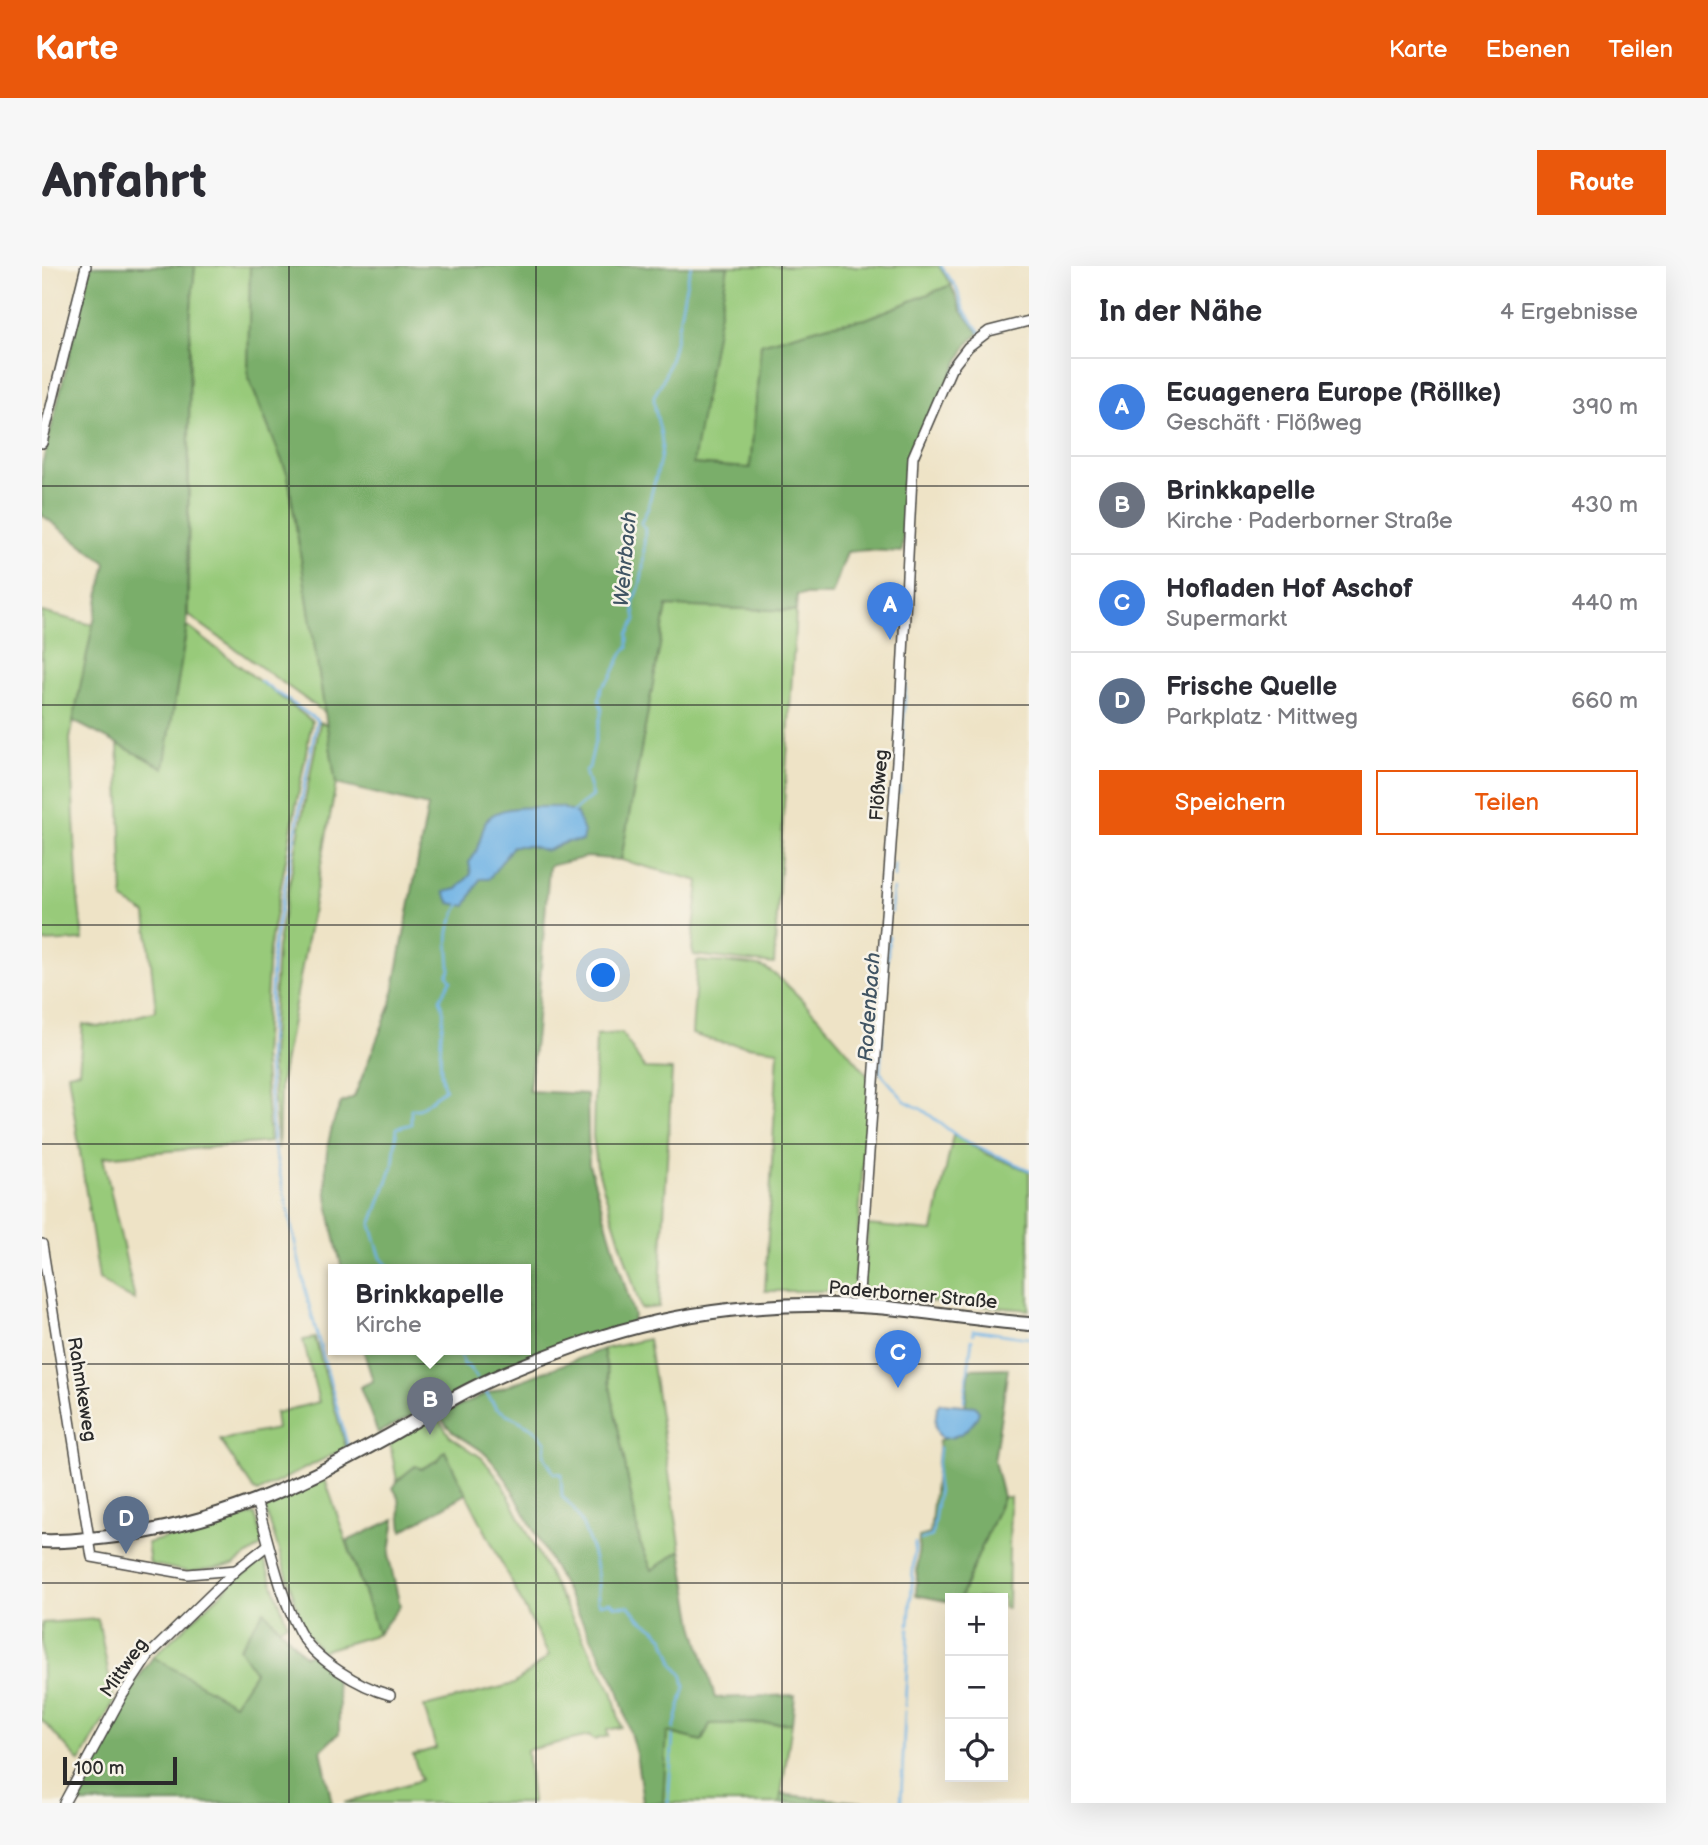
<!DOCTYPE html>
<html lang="de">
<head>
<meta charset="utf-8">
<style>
  body { margin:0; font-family:"Balsamiq Sans",sans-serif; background:#f7f7f7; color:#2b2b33 }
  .controls { position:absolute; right:21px; bottom:21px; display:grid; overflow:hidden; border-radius:0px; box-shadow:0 7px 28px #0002 }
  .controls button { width:63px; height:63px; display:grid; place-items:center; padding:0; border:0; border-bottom:2px solid #e1e1e2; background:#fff; color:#2b2b33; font:35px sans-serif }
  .scale { position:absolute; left:21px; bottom:18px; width:114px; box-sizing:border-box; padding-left:7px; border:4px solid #2b2b2b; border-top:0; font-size:19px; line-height:24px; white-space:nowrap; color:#2b2b2b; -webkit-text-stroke:5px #f7f3e8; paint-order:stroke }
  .you { position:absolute; left:562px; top:710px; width:24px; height:24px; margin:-18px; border:5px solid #fff; border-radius:50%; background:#1a73e8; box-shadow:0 0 0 10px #1a73e833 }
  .badge { display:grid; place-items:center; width:46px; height:46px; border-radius:50%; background:#ea580c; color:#fff; font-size:23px; font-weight:700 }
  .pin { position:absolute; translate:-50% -58px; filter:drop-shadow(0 2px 4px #0008) }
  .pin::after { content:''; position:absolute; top:37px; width:24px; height:21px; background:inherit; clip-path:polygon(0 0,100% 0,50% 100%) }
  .popup { position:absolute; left:286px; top:998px; width:203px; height:91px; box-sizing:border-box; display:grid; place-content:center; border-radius:0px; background:#fff; filter:drop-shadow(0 2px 5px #0005); font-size:23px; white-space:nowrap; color:#7c7c81 }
  .popup b { font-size:26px; color:#2b2b33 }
  .popup::after { content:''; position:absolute; left:50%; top:100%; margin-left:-14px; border:14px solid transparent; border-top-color:#fff }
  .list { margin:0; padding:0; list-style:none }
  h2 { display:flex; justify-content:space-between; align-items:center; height:91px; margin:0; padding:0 28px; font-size:30px }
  h2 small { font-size:23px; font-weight:400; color:#7c7c81 }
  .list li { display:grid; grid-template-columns:46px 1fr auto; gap:21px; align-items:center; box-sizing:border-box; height:98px; padding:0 28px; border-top:2px solid #e1e1e2 }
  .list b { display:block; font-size:26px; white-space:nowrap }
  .list p { margin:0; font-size:23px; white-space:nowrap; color:#7c7c81 }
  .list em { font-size:23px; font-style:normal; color:#7c7c81 }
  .actions { display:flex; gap:14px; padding:21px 28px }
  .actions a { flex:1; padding:16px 0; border:2px solid #ea580c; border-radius:0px; text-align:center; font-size:24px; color:#ea580c }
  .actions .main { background:#ea580c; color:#fff }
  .icon { flex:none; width:38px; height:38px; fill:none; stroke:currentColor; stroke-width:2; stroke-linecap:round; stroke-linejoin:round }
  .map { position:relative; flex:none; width:987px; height:1537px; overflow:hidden; border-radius:0px }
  header { display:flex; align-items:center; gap:42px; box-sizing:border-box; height:98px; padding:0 35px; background:#ea580c; color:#fff }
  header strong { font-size:33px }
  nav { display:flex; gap:38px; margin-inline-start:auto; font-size:24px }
  .intro { display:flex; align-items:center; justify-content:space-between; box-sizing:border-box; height:168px; padding:0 42px }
  h1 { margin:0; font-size:49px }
  .button { padding:18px 32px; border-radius:0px; background:#ea580c; color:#fff; font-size:24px; font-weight:700 }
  main { display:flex; gap:42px; padding:0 42px }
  aside { flex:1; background:#fff; border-radius:0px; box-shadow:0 7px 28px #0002 }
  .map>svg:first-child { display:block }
  .green { fill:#98ca7a; stroke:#627a52; stroke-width:2 }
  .forest { fill:#7aae6a; stroke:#526c4a; stroke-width:2 }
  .water { fill:#70b3e5; stroke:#4e6f88; stroke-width:2 }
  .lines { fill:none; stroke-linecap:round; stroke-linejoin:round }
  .stream { stroke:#70b3e5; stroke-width:2.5 }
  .minor-casing { stroke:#484742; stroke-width:12 }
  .secondary-casing { stroke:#484742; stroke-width:16 }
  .minor { stroke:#fff; stroke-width:9 }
  .secondary { stroke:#fff; stroke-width:12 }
  .grid { fill:none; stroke:#2b2b2b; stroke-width:2; stroke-opacity:0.55 }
  .labels { text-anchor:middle; stroke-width:5; stroke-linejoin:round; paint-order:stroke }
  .street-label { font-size:19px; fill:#2b2b2b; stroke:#f7f3e8 }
  .water-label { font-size:21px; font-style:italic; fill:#405463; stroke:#f7f3e8 }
</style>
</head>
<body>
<header>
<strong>Karte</strong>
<nav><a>Karte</a><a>Ebenen</a><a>Teilen</a></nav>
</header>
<div class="intro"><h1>Anfahrt</h1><a class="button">Route</a></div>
<main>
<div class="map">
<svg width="987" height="1537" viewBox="0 0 987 1537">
  <rect width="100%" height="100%" fill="#f7f3e8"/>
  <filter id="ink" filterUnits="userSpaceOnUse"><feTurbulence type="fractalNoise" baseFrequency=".0143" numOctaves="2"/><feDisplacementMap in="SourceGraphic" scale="14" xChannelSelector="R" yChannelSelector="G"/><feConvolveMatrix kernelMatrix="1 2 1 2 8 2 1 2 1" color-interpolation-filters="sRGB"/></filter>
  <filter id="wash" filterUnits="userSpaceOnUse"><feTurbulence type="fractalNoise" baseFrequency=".00686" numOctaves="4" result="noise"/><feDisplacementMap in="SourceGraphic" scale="28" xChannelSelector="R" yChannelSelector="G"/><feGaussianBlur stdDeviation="1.57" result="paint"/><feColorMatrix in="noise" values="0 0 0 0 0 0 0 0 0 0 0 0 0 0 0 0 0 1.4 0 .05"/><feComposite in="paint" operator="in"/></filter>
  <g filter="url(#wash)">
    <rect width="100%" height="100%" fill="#eee3c6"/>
    <g class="green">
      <polygon points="153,0 208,0 206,111 246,209 283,447 146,349 148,54"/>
      <polygon points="686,0 897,0 909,19 824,53 787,59 719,78 708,203 650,198"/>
      <polygon points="625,340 754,345 732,698 652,689 650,683 657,615 579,594"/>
      <polygon points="0,346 51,359 28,473 36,631 41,674 0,676"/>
      <polygon points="145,360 270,455 227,683 221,791 228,876 61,891 93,1034 73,1025 57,1013 26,807 37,805 41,758 56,761 114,745 104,648 81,634 76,477 122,501"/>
      <polygon points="278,456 285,459 294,518 238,819 236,883 229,794 235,682"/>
      <path d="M655,695C676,697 700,696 720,701C743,708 806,786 825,808L827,815L812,1025H723L736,784L676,776L650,768Z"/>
      <polygon points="580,767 603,803 630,804 617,1041 599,1043 555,901 551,870 554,769"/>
      <polygon points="911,869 945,888 987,905 987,1044 823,1030 820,1026 826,959 891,965"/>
      <polygon points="273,1072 304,1182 216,1226 212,1224 178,1174 235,1163 233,1147 277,1136 261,1074"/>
      <polygon points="606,1073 639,1284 610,1304 598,1277 561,1083"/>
      <polygon points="394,1150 408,1170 440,1192 460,1217 519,1332 570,1425 579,1461 565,1464 566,1470 552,1474 547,1470 485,1484 490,1537 302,1537 379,1514 371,1489 394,1482 382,1441 472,1418 507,1390 403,1186 396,1194 379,1203 373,1200 355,1215 348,1177"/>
      <polygon points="283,1213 336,1368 279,1385 263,1365 223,1242"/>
      <polygon points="961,1231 968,1231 966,1342 961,1341 961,1332 918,1332"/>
      <polygon points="213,1248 221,1275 218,1281 191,1299 147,1306 108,1298 105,1277"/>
      <polygon points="222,1294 245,1357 238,1362 222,1345 213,1406 192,1439 111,1391 189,1318"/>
      <polygon points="56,1353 72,1436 38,1496 0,1454 0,1357"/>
      <polygon points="750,1457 738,1537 621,1537 624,1466 660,1475 668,1458"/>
    </g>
    <g class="forest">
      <polygon points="49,0 153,0 148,54 145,359 122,502 31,455 64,297 0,249 0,199"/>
      <path d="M208,0H686L651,198L708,202L719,78L787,59L824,53L909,19L920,45L937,67L925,79L867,190L860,286L825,284L805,286L790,329H755L754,345L625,340L579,594L545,591L507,600L494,765L487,825L545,828L547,898L592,1050L590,1057L431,1119L336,1167L318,1121L331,1115L321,1083H484V1003H300C286,943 272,896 299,837L312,831L349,738L386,540L294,518L246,209L206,111Z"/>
      <path d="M561,1083L598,1277L610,1304L639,1284L652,1359L673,1432L753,1429L750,1457L668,1458L660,1475L625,1466L621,1537H598L601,1535L594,1488L575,1420L466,1216C458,1205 451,1194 440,1185C424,1173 407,1168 398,1149L439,1130Z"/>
      <polygon points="966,1102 952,1195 961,1231 918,1332 908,1332 908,1336 874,1329 877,1271 888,1268 897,1174 914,1170 930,1140 923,1141 928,1103"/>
      <path d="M403,1185L424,1228L360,1265L357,1232L351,1222C356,1213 365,1206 374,1200L379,1203L396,1194Z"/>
      <polygon points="353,1253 347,1292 358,1340 336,1368 305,1275"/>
      <polygon points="222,1345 263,1390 271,1387 292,1405 297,1436 297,1467 279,1484 290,1537 28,1537 85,1428 111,1391 192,1438 213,1406 197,1382"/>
      <polygon points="739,1528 746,1529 828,1537 738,1537"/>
    </g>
    <g class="water">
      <path d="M519,541L535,548L542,566L540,575L524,576L504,585L489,580H471L447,613H438L424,640L408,637L402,626L415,623L429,608L427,596C436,587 438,572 442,560C449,536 498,542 519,541Z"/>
      <path d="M898,1137L933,1140L937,1146C932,1161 915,1174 900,1172C890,1164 894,1153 895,1141Z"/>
    </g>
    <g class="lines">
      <g class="stream">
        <polyline points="899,0 914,21 922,44 939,67"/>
        <polyline points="911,109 935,80"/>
        <polyline points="218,415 275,454 231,682 226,797 231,877 266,1035 306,1181"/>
        <polyline points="857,527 864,415"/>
        <path d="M528,548L550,530L543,505L547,502L560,444L557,434L559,422L569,411L581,386L586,382V368L594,354L591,336C604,314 601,286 603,262L599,257C601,251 604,247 606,242C610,221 619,200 620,179C620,162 611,146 612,130C637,92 636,42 649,0"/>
        <polyline points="852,597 852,611"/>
        <polyline points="849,646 851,623"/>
        <polyline points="847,670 838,806 863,835 881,844 919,873 987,904"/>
        <path d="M349,1003L339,992L329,959L351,900L355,862L369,858V843H377L403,823C397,809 398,788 399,772C399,758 405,747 398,733L409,714L405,709L408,704C407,670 401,672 418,638"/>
        <polyline points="931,1068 931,1064 987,1072"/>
        <polyline points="416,1083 422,1099 426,1100 435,1113"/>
        <path d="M441,1122L454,1142L492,1163L504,1176C500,1193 503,1191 512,1207L519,1208L520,1231C539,1244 551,1284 555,1307C557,1315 555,1326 556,1335L558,1338L568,1336L574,1340H587L597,1352L612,1362L622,1372L632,1399L641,1410L643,1421L632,1463"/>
        <polyline points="922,1135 930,1074"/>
        <polyline points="879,1274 890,1270 896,1229 894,1212 897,1182"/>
        <polyline points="867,1359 873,1277"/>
        <polyline points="863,1440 867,1363"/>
        <polyline points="626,1537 631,1469"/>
        <polyline points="859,1537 863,1445"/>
      </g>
    </g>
  </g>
  <g filter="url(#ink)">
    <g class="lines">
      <g class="minor-casing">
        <g id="minor">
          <polyline points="0,177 44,0"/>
          <polyline points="0,978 50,1291 146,1308 194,1304"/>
          <polyline points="816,1040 857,467 871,191 909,103 926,81 947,65 987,55"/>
          <path d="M214,1235C228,1278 236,1325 257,1365C271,1393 318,1421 348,1429"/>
          <polyline points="22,1537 80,1430 107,1389 194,1304 226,1279"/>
        </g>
      </g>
      <g class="secondary-casing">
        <path id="secondary" d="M0,1275C24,1276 50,1273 74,1270C171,1259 257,1220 341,1173C370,1157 399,1138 429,1123C466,1104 507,1089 547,1075C638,1044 738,1034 834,1041C885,1045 936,1054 987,1058"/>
      </g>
      <use href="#minor" class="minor"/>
      <use href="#secondary" class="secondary"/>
    </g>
  </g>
  <path class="grid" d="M247,0V1537M494,0V1537M740,0V1537M0,220H987M0,439H987M0,659H987M0,878H987M0,1098H987M0,1317H987"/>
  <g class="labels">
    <g class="street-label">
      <text transform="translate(836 519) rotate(-86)" y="7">Flößweg</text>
      <text transform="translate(871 1028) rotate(5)" y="7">Paderborner Straße</text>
      <text transform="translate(41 1123) rotate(81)" y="7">Rahmkeweg</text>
      <text transform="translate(81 1401) rotate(-55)" y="7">Mittweg</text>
    </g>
    <g class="water-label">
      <text transform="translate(583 293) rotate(-85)" y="7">Wehrbach</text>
      <text transform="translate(827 741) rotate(-86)" y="7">Rodenbach</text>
    </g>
  </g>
</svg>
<div class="controls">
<button>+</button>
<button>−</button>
<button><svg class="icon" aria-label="locate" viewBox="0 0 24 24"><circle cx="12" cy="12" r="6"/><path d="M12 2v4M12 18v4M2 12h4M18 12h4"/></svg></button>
</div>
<div class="scale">100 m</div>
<div class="you"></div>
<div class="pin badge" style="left:848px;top:374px;background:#3f7fe0">A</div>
<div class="pin badge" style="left:388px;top:1169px;background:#6b7280">B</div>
<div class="popup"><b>Brinkkapelle</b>Kirche</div>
<div class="pin badge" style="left:856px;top:1122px;background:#3f7fe0">C</div>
<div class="pin badge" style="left:84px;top:1288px;background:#5c6f8a">D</div>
</div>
<aside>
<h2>In der Nähe<small>4 Ergebnisse</small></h2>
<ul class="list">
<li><span class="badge" style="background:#3f7fe0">A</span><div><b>Ecuagenera Europe (Röllke)</b><p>Geschäft · Flößweg</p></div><em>390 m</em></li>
<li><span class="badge" style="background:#6b7280">B</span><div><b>Brinkkapelle</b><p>Kirche · Paderborner Straße</p></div><em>430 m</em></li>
<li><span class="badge" style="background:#3f7fe0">C</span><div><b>Hofladen Hof Aschof</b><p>Supermarkt</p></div><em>440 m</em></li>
<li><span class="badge" style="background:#5c6f8a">D</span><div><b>Frische Quelle</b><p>Parkplatz · Mittweg</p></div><em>660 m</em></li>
</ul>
<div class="actions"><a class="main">Speichern</a><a>Teilen</a></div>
</aside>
</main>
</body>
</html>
